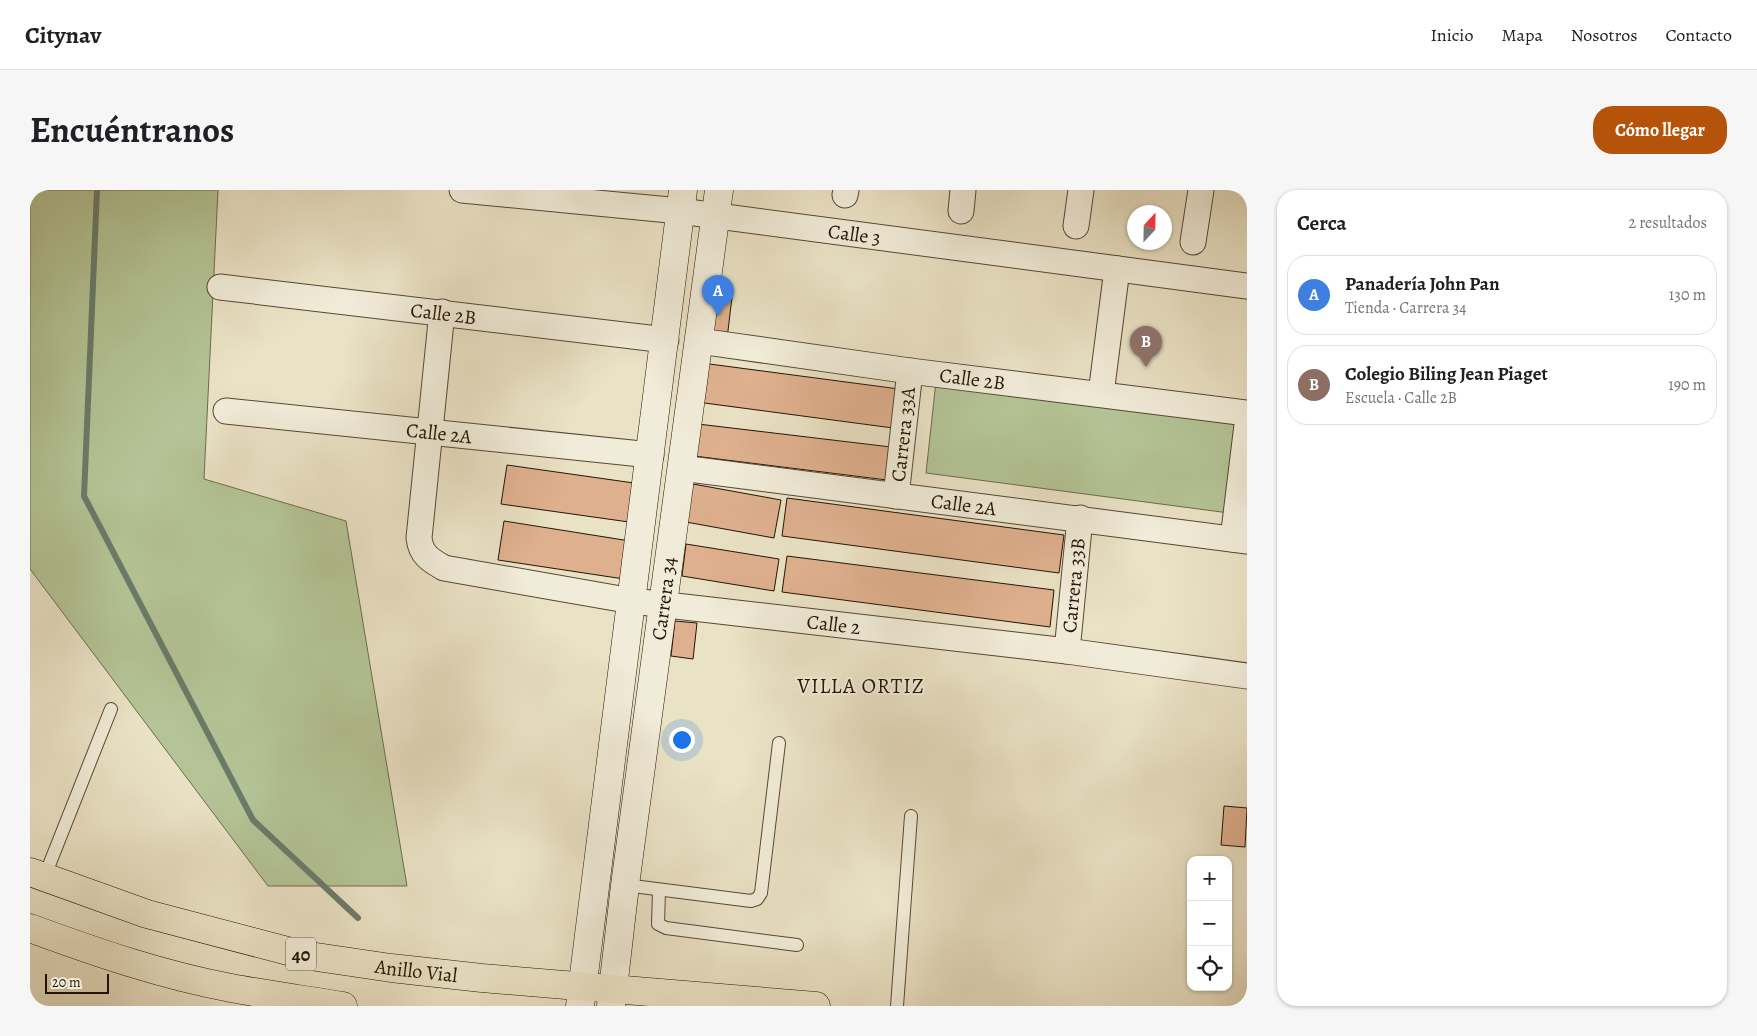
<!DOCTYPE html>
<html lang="es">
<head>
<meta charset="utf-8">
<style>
  body { margin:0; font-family:Alegreya,serif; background:#f6f6f6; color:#202124 }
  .controls { position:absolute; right:15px; bottom:15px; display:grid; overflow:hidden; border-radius:10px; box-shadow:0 1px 4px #0004 }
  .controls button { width:45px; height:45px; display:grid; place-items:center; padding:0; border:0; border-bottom:1px solid #e0e0e0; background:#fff; color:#202124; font:25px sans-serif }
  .compass { position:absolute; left:1097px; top:15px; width:45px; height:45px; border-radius:50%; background:#fff; box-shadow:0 1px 4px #0004; rotate:22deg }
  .scale { position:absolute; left:15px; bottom:12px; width:64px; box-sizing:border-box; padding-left:5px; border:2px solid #231404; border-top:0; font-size:14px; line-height:18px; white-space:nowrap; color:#231404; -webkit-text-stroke:4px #f1ecd9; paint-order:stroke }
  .you { position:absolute; left:651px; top:549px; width:18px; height:18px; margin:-12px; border:4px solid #fff; border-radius:50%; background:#1a73e8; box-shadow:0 0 0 8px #1a73e833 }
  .badge { display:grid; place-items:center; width:32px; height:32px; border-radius:50%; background:#b45309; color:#fff; font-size:16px; font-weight:700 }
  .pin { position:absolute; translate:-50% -41px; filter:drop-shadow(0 1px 2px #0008) }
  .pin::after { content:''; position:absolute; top:26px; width:18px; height:15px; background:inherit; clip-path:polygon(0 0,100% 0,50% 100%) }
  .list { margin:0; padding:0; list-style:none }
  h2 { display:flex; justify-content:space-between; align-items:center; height:65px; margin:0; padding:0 20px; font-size:21px }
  h2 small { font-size:16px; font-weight:400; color:#757577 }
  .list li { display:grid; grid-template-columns:32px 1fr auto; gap:15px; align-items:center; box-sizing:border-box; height:80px; margin:0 10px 10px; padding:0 10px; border:1px solid #e0e0e0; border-radius:20px }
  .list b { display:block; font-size:19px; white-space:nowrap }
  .list p { margin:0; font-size:16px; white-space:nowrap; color:#757577 }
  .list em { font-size:16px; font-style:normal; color:#757577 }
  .icon { flex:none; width:28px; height:28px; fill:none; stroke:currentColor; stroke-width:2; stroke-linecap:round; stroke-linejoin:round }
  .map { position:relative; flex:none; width:1217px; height:816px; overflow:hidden; border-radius:20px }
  header { display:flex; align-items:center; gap:30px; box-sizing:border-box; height:70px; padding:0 25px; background:#fff; border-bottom:1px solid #e0e0e0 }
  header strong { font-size:24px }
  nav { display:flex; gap:28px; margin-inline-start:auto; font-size:18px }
  .intro { display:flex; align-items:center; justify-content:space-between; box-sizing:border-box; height:120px; padding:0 30px }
  h1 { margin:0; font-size:35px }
  .button { padding:12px 22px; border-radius:20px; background:#b45309; color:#fff; font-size:18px; font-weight:700 }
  main { display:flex; gap:30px; padding:0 30px }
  aside { flex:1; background:#fff; border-radius:20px; box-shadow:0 1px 4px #0004 }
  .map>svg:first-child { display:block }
  .green { fill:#b4c496; stroke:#6c6c4d }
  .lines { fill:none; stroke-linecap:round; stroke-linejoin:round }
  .stream { stroke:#6a7b6a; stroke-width:6 }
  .building { fill:#dfb08e; stroke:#231404 }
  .lane-casing { stroke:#554834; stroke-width:14 }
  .street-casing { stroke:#554834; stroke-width:27 }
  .secondary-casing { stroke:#231404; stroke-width:29 }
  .highway-casing { stroke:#231404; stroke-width:29 }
  .lane { stroke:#f1ecd9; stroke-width:12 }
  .street { stroke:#f1ecd9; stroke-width:25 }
  .secondary { stroke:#f1ecd9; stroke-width:28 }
  .highway { stroke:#eae2c5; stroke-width:28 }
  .labels { text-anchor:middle; stroke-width:4; stroke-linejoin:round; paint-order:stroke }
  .shield { fill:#f1ecd9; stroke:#615544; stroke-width:1 }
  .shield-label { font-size:19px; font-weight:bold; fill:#231404 }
  .street-label { font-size:20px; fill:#231404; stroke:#f1ecd9 }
  .neighbourhood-label { font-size:21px; letter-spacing:1px; fill:#231404; stroke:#f1ecd9 }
</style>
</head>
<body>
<header>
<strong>Citynav</strong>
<nav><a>Inicio</a><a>Mapa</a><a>Nosotros</a><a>Contacto</a></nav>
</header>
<div class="intro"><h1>Encuéntranos</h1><a class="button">Cómo llegar</a></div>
<main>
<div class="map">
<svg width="1217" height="816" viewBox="0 0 1217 816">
  <rect width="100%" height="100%" fill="#eae2c5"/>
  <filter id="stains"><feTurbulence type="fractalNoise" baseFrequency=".004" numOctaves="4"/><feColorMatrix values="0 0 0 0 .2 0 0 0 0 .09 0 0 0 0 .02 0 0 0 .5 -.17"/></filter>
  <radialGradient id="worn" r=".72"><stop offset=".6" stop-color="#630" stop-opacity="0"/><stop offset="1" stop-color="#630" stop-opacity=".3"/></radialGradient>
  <g class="green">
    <polygon points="0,0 188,0 174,289 316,331 377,696 238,696 0,379"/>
    <polygon points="906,191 1211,228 1199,323 896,283"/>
  </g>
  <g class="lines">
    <polyline class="stream" points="67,0 54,306 223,630 328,728"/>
  </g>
  <g class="building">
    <polygon points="679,104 702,107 697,149 674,146"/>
    <polygon points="672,173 869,199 863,238 667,212"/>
    <polygon points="668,234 861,257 857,290 664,266"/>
    <polygon points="477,275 604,293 599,332 471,314"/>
    <polygon points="663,294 751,310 744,348 656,332"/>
    <polygon points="757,308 1034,345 1029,383 752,346"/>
    <polygon points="474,331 600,351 594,389 468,370"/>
    <polygon points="656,354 749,369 744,401 652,386"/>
    <polygon points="757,366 1024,400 1020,437 752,402"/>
    <polygon points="645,431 667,433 663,469 641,466"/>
    <polygon points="1194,616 1217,618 1215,657 1191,655"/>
  </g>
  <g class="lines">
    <g class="lane-casing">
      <g id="lane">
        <polyline points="14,688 81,519"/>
        <polyline points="595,695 721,711 727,709 731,703 749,553"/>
        <polyline points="629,701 628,734 636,738 767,755"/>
        <polyline points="867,816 881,626"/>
      </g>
    </g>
    <g class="street-casing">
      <g id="street">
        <path id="s1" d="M432,0L650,21L1217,96"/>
        <polyline points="815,5 816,0"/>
        <polyline points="931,21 933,0"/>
        <polyline points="1046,36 1051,0"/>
        <polyline points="1163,52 1171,0"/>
        <path id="s2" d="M190,97L636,150"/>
        <path id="s3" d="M412,122L389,348C391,365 400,370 414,378L602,411L1037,461L1217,486"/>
        <path id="s4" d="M669,151L880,181L1217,223"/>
        <polyline points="1071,204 1087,79"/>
        <path id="s5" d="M196,221L621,265"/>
        <path id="s6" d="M651,278L1217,351"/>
        <path id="s7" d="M866,306L880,181"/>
        <polyline points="1203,349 1217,235"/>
        <path id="s8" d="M1037,461L1050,328"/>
      </g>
    </g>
    <g class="secondary-casing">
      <g id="secondary">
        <polyline points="550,816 653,0"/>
        <path id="s9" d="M581,816L595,695L689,0"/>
      </g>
    </g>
    <g class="highway-casing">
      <g id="highway">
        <path id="s10" d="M0,682L117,724L273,765L361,778L452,788L786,816"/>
        <path d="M0,738C65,762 132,785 201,798C238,805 276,810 313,816"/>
      </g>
    </g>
    <use href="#lane" class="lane"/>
    <use href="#street" class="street"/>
    <use href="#secondary" class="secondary"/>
    <use href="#highway" class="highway"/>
  </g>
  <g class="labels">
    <rect class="shield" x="256" y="747.5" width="30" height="33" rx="4"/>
    <g class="shield-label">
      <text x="271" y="771">40</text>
    </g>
    <g class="street-label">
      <text dy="7" stroke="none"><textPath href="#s1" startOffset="395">Calle 3</textPath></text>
      <text dy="7" stroke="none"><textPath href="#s2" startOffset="225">Calle 2B</textPath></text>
      <text dy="7" stroke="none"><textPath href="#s4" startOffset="276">Calle 2B</textPath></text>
      <text dy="7" stroke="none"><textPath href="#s5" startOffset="214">Calle 2A</textPath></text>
      <text dy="7" stroke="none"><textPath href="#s7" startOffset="62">Carrera 33A</textPath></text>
      <text dy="7" stroke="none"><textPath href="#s6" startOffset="285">Calle 2A</textPath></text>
      <text dy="7" stroke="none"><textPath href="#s8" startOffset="66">Carrera 33B</textPath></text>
      <text dy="7" stroke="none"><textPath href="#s9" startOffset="411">Carrera 34</textPath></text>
      <text dy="7" stroke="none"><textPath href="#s3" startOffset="662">Calle 2</textPath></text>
      <text dy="7" stroke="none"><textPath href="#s10" startOffset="400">Anillo Vial</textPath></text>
    </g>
    <g class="neighbourhood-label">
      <text x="831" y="503">VILLA ORTIZ</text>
    </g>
  </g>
  <rect width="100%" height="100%" filter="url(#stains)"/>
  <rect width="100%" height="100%" fill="url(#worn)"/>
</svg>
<div class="controls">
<button>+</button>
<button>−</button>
<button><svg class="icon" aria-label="locate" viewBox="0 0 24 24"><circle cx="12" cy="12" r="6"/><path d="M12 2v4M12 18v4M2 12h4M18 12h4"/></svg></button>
</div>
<svg class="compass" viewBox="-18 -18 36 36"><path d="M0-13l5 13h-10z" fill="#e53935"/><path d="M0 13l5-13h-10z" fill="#757577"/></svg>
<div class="scale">20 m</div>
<div class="you"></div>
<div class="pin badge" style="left:688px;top:126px;background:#3f7fe0">A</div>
<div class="pin badge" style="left:1116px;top:177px;background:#8d6e63">B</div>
</div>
<aside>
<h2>Cerca<small>2 resultados</small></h2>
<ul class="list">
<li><span class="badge" style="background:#3f7fe0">A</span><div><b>Panadería John Pan</b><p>Tienda · Carrera 34</p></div><em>130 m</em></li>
<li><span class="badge" style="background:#8d6e63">B</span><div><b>Colegio Biling Jean Piaget</b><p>Escuela · Calle 2B</p></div><em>190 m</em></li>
</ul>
</aside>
</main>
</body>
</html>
